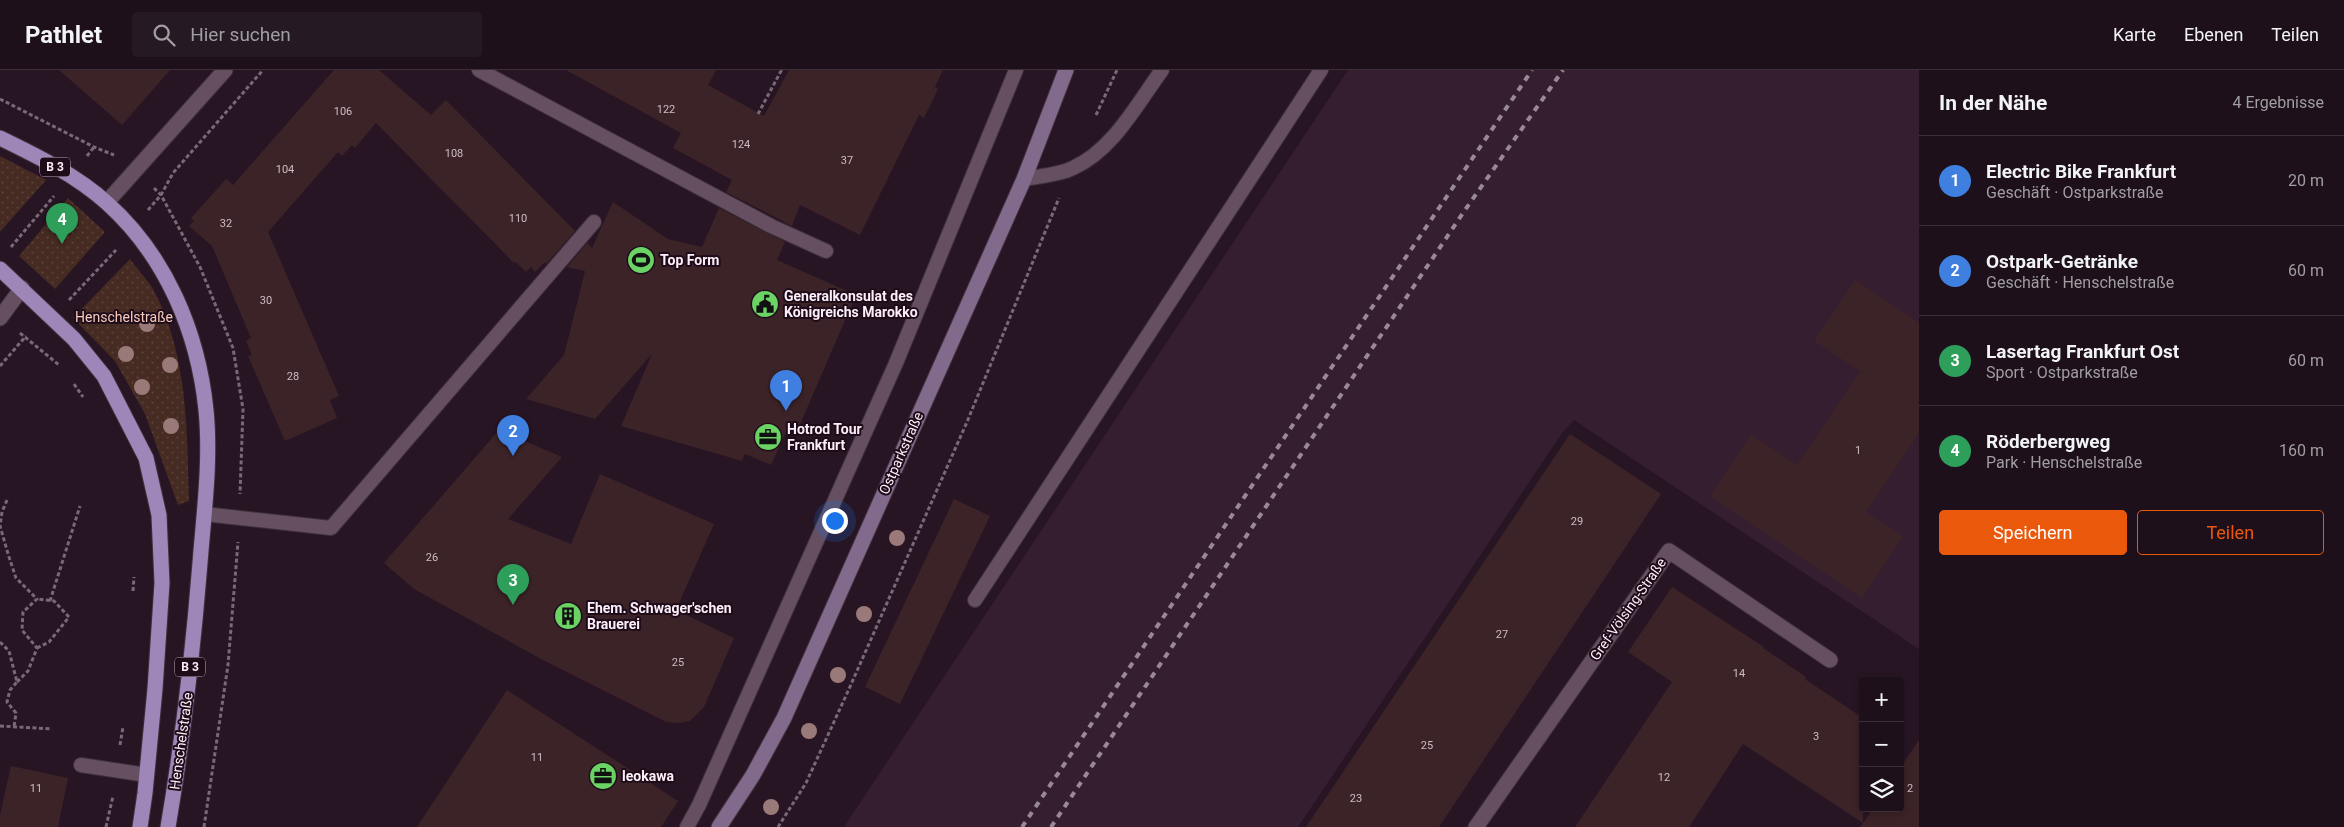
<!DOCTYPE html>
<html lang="de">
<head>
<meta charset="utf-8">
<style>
  body { margin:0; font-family:Roboto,sans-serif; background:#251924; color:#f1f3f6 }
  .controls { position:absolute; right:15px; bottom:15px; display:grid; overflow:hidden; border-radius:5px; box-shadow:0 2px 8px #0003 }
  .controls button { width:45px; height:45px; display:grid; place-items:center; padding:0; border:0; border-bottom:1px solid #3b303a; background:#1d101b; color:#f1f3f6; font:25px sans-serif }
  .you { position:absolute; left:834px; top:450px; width:18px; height:18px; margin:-12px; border:4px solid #fff; border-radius:50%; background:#1a73e8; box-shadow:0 0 0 8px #1a73e833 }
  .badge { display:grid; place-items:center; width:32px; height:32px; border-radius:50%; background:#ea580c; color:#fff; font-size:16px; font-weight:700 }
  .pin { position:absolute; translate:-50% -41px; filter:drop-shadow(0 1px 2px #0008) }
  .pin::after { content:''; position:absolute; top:26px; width:18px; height:15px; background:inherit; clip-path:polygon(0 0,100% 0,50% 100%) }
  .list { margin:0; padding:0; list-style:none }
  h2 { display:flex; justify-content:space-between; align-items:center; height:65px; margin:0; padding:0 20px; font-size:21px }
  h2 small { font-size:16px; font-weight:400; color:#a09da3 }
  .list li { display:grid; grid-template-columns:32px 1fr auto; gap:15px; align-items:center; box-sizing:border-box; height:90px; padding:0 20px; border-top:1px solid #3b303a }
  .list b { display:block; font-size:19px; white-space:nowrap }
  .list p { margin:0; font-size:16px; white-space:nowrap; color:#a09da3 }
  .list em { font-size:16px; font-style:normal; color:#a09da3 }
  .actions { display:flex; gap:10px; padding:15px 20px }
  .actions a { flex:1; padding:11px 0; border:1px solid #ea580c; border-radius:5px; text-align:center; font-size:18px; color:#ea580c }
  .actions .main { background:#ea580c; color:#fff }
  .icon { flex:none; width:28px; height:28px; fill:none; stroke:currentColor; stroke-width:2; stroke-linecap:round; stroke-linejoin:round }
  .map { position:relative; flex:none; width:1919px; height:757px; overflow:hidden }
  header { display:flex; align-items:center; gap:30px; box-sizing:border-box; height:70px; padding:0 25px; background:#1d101b; border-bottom:1px solid #3b303a }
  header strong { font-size:24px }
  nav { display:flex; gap:28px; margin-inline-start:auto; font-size:18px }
  .search { width:350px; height:45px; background:#251924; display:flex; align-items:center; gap:12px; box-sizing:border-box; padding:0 18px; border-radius:5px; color:#a09da3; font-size:19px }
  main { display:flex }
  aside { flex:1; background:#1d101b }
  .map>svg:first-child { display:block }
  .built { fill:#361e31 }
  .park { fill:url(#park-dots) }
  .building { fill:#3c2327 }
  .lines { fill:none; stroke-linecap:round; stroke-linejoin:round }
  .lane-casing { stroke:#3f313c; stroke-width:16 }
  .street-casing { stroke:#3f313c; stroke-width:17 }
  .secondary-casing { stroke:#3f313c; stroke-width:17 }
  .primary-casing { stroke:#3f313c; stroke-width:17 }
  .path { stroke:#796976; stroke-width:3; stroke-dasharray:4 2.5; stroke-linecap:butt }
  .lane { stroke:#654f60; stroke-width:14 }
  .street { stroke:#654f60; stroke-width:15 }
  .secondary { stroke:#826a8c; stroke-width:15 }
  .primary { stroke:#9f86b9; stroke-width:15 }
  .rail { stroke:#998995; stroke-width:4; stroke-dasharray:6 6; stroke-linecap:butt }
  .tree { fill:#9a7a78 }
  .labels { text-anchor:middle; stroke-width:4; stroke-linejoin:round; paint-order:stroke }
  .number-label { font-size:11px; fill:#cdbcc4 }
  .shield { fill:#1e0c1a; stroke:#baabb6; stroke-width:1 }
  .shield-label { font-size:12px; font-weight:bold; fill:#fdeff9 }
  .poi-label { font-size:14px; font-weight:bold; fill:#fdeff9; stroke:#1e0c1a; text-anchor:start }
  .park-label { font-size:14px; fill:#f8cdbd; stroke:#1e0c1a }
  .street-label { font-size:14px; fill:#fdeff9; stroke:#1e0c1a }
</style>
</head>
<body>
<header>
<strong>Pathlet</strong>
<div class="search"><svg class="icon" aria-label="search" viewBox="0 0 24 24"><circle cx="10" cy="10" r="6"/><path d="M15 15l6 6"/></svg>Hier suchen</div>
<nav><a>Karte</a><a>Ebenen</a><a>Teilen</a></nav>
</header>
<main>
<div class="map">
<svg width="1919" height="757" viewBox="0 0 1919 757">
  <defs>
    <pattern id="park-dots" width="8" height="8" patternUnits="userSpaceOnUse" patternTransform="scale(1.25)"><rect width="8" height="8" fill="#452b22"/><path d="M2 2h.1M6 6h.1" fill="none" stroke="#584038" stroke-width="1.8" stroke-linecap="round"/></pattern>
  </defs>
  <rect width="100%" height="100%" fill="#271524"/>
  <polygon class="built" points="1348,0 1919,0 1919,579 1574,350 1562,363 1298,757 844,757"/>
  <g class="park">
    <polygon points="0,86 46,110 0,162"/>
    <polygon points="68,128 105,162 55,219 19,186"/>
    <path d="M130,189C137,199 147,209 153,219C188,284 187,360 189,431L178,435L145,344L115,291L73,248Z"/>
  </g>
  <g class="building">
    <polygon points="59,0 170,0 122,55"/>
    <polygon points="334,0 379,0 431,45 446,30 575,161 547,193 544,193 535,202 531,197 526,202 516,192 514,193 376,53 355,78 352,75 342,86 338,82 268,162 339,326 330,330 337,348 285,371 248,286 252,285 246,271 251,268 212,176 189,156 194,151 191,148 226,109 233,115"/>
    <polygon points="566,0 716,0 708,15 764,46 789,0 943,0 935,17 938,19 924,48 919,45 860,165 800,135 792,156 726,122 732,110 673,78 681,63"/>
    <polygon points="613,132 668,169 702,177 719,138 785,172 777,190 856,225 795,366 786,362 771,395 745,384 742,391 621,356 652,284 595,349 526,329 564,285 585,201 567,197 587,173 592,178"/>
    <polygon points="1855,210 1919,253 1919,363 1866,442 1903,466 1862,528 1710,426 1751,365 1797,395 1860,301 1814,271"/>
    <polygon points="499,360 562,387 508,449 571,474 600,404 714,454 676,540 734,568 704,637 690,651 679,653 666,652 543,590 414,519 384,493"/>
    <polygon points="1570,364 1661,424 1439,757 1306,757"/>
    <polygon points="954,429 990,446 900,634 865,617"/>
    <polygon points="1672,517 1764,577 1763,578 1806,607 1805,609 1863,648 1863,753 1873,738 1900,738 1900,698 1919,670 1919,757 1860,757 1863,753 1743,674 1689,757 1575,757 1672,612 1628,582"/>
    <polygon points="507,620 678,731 661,757 417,757"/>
    <polygon points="11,696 68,708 58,757 0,757 0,745"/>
  </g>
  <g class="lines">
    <g class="lane-casing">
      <g id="lane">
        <polyline points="479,0 771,156 826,181"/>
        <path d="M1024,109C1039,106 1059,105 1073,98C1113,80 1137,34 1162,0"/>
        <polyline points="204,444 331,458 594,152"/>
        <polyline points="975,530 1321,0"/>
        <polyline points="81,695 147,705"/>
        <polyline points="687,757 699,735 896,293 1016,0"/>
      </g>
    </g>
    <g class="street-casing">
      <g id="street">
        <polyline points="107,132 225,0"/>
        <polyline points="0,248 22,218"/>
        <polyline points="1476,757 1669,481 1830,590"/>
      </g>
    </g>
    <g class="secondary-casing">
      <polyline id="secondary" points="719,757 753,705 784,648 1024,109 1066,0"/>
    </g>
    <g class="primary-casing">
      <g id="primary">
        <path d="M0,68C37,86 76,105 107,133C166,186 198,262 206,340C211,390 204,442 200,493C193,581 183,669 168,757"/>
        <polyline points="0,199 74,269 104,306 146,388 159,445 162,513 155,619 145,723 140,757"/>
      </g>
    </g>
    <g class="path">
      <polyline points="0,29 94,77 114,85"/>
      <polyline points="758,44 781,1 779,0"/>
      <polyline points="1096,45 1117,0"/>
      <polyline points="87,86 94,77"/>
      <polyline points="154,118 161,125 200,197 233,278 243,339 240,424"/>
      <polyline points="148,140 161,125 173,103 263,0"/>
      <polyline points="11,177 54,126"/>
      <polyline points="69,230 116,180"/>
      <polyline points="20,263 59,295"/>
      <polyline points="0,296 26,266"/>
      <polyline points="74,314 83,327"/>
      <polyline points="7,430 2,442 0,456 9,487 16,508 37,529 23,542 22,560 37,578 28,601 17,612"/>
      <polyline points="133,521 134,507"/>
      <polyline points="50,531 80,436"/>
      <polyline points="0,572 9,581 17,612 10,620 7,632 16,643 14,657"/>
      <polyline points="37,578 49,572 69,547 54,531 37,529"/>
      <polyline points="0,656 52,659"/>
      <polyline points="120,675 123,657"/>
      <polyline points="106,757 113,726"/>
      <polyline points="204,757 228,595 238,472"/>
      <polyline points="778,757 806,713 849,619 967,352 1059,128"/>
    </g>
    <use href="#lane" class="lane"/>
    <use href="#street" class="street"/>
    <use href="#secondary" class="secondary"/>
    <use href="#primary" class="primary"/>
    <g class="rail">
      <polyline points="1022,757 1532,0"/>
      <polyline points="1051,757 1465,140 1563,0"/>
    </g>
  </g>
  <g class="tree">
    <circle cx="147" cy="254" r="8"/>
    <circle cx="126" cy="284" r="8"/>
    <circle cx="170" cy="295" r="8"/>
    <circle cx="142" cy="317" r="8"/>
    <circle cx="171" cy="356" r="8"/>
    <circle cx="897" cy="468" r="8"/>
    <circle cx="864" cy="544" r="8"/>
    <circle cx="838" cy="605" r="8"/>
    <circle cx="809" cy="661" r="8"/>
    <circle cx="771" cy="737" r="8"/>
  </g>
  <defs>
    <g id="stadium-disc" transform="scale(1.4375)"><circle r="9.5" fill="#6ad364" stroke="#1e0c1a"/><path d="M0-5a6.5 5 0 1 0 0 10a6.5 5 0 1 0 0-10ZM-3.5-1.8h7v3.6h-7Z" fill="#111"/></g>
    <g id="civic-disc" transform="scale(1.4375)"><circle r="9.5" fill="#6ad364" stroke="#1e0c1a"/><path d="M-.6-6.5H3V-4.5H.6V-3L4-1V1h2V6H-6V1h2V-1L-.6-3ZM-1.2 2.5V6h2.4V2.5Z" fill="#111"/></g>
    <g id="office-disc" transform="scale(1.4375)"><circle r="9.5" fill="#6ad364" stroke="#1e0c1a"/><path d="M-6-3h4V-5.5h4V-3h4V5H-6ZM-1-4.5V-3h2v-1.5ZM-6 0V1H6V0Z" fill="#111"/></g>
    <g id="building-disc" transform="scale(1.4375)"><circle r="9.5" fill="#6ad364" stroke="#1e0c1a"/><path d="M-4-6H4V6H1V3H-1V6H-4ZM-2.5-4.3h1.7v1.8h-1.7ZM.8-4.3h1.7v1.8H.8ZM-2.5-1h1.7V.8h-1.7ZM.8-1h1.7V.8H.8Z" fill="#111"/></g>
  </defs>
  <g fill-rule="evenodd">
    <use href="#stadium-disc" x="641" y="190"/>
    <use href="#civic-disc" x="765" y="234"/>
    <use href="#office-disc" x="768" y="367"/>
    <use href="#building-disc" x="568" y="546"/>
    <use href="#office-disc" x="603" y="706"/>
  </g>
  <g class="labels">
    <g class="number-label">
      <text x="666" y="43">122</text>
      <text x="343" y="45">106</text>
      <text x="741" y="78">124</text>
      <text x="454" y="87">108</text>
      <text x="847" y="94">37</text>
      <text x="285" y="103">104</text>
      <text x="518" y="152">110</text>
      <text x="226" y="157">32</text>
      <text x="266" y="234">30</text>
      <text x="293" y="310">28</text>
      <text x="1858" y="384">1</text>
      <text x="1577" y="455">29</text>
      <text x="432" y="491">26</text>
      <text x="1502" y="568">27</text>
      <text x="678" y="596">25</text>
      <text x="1739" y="607">14</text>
      <text x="1816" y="670">3</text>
      <text x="1427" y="679">25</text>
      <text x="537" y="691">11</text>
      <text x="1664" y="711">12</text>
      <text x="36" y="722">11</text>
      <text x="1910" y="722">2</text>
      <text x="1356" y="732">23</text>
    </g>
    <g class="shield">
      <rect x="40" y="87.5" width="30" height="19" rx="4"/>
      <rect x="175" y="587.5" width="30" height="19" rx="4"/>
    </g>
    <g class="shield-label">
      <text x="55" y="101">B 3</text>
      <text x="190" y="601">B 3</text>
    </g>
    <g class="poi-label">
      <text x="660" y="195">Top Form</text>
      <text x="784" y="231">Generalkonsulat des<tspan x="784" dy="16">Königreichs Marokko</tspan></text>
      <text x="787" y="364">Hotrod Tour<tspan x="787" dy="16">Frankfurt</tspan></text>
      <text x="587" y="543">Ehem. Schwager'schen<tspan x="587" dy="16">Brauerei</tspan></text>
      <text x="622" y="711">leokawa</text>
    </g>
    <g class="park-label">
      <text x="124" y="252">Henschelstraße</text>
    </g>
    <g class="street-label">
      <text transform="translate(901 383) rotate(-66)" y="5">Ostparkstraße</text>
      <text transform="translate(1628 539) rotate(-55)" y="5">Gref-Völsing-Straße</text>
      <text transform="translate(181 671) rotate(-82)" y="5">Henschelstraße</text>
    </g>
  </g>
</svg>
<div class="controls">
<button>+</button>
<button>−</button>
<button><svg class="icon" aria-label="layers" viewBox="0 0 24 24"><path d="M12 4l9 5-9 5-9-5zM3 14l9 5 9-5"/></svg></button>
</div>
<div class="you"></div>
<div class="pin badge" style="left:786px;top:341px;background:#3f7fe0">1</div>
<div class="pin badge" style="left:513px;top:386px;background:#3f7fe0">2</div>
<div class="pin badge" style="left:513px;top:535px;background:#2e9e5b">3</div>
<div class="pin badge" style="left:62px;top:174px;background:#2e9e5b">4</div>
</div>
<aside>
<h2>In der Nähe<small>4 Ergebnisse</small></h2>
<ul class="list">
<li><span class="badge" style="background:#3f7fe0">1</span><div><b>Electric Bike Frankfurt</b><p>Geschäft · Ostparkstraße</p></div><em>20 m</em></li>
<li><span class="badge" style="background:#3f7fe0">2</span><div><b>Ostpark-Getränke</b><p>Geschäft · Henschelstraße</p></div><em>60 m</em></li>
<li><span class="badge" style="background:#2e9e5b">3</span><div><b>Lasertag Frankfurt Ost</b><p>Sport · Ostparkstraße</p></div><em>60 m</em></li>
<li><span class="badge" style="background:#2e9e5b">4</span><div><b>Röderbergweg</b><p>Park · Henschelstraße</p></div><em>160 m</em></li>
</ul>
<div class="actions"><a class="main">Speichern</a><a>Teilen</a></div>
</aside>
</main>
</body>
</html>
